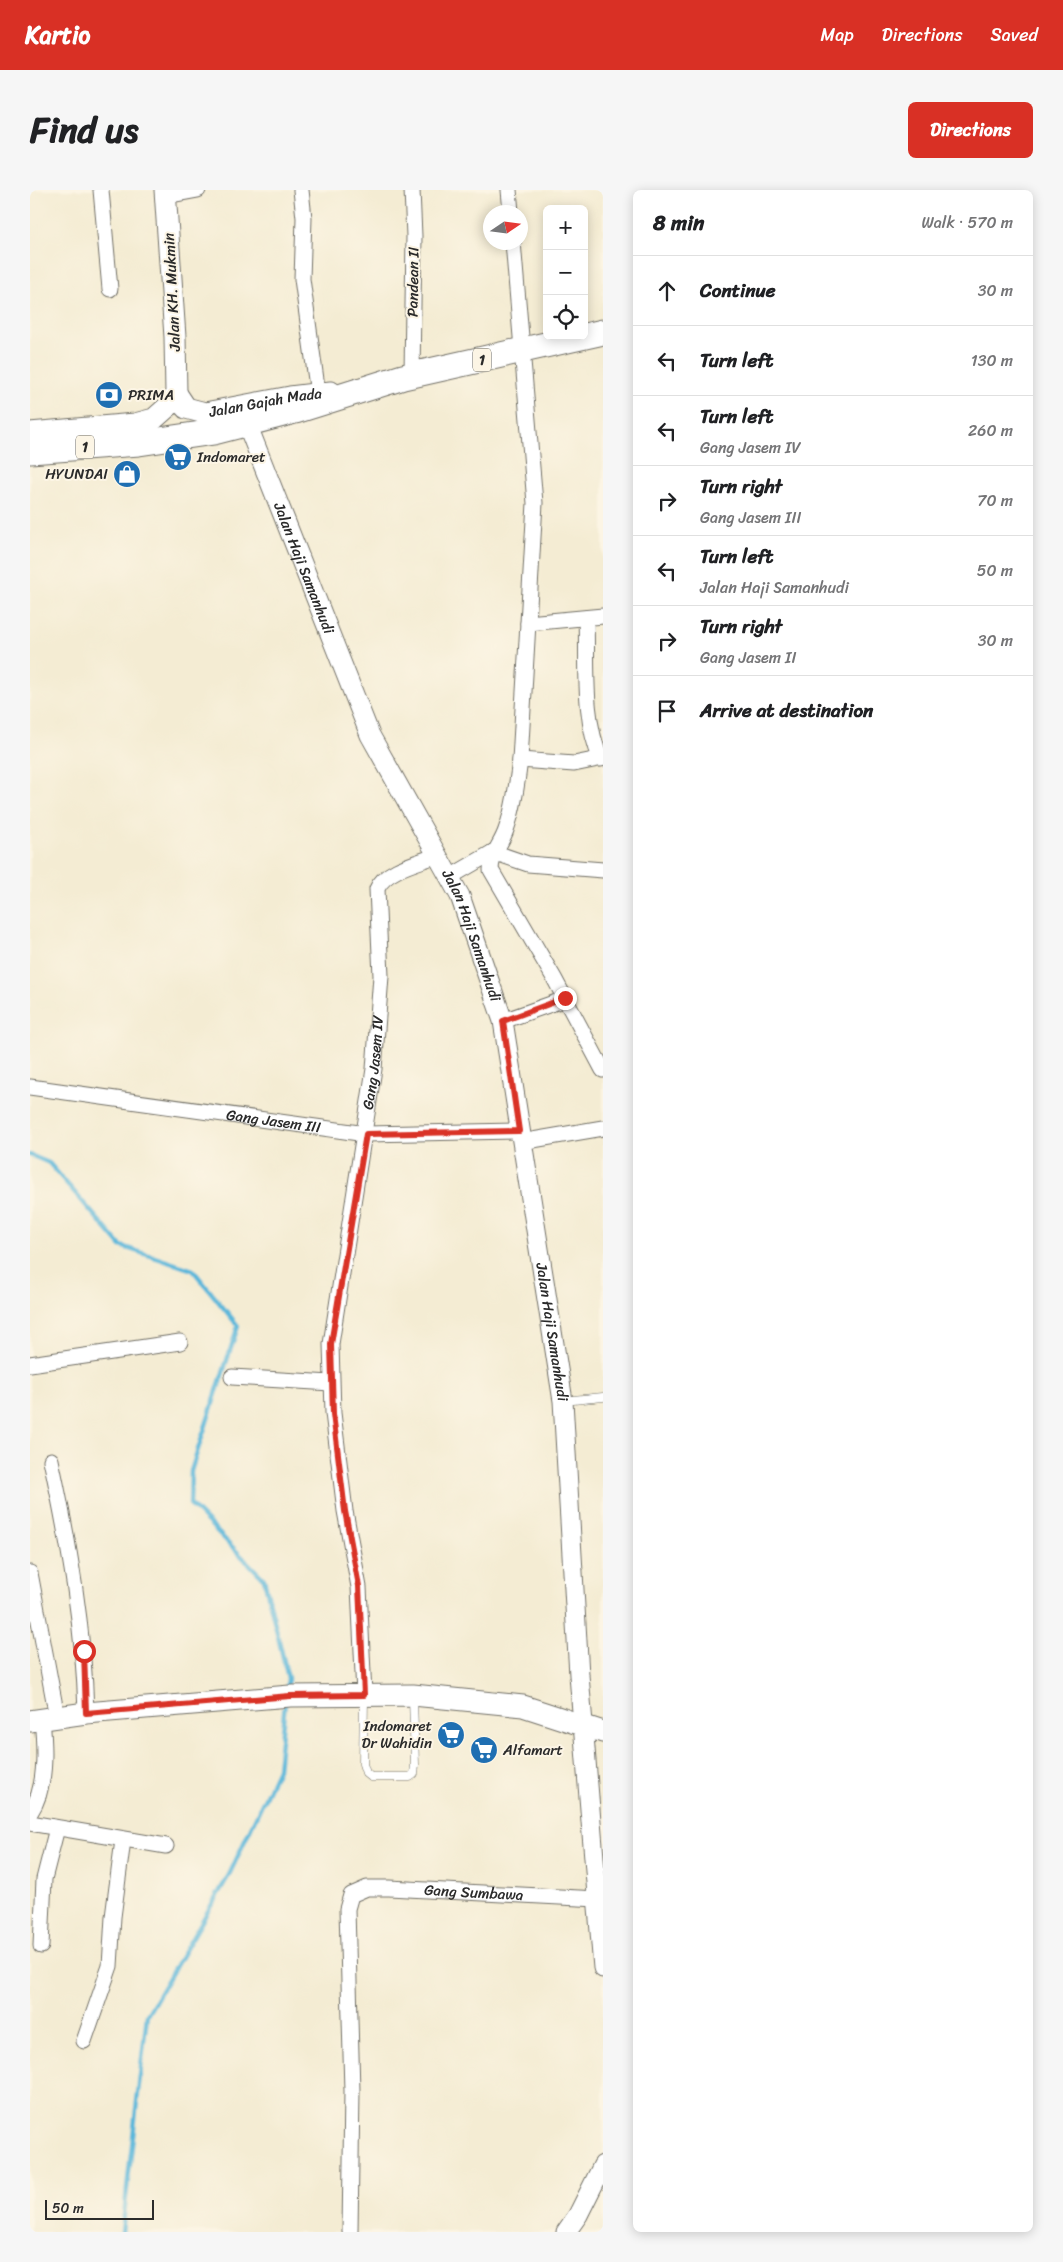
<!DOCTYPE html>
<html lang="en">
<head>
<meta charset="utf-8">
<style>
  body { margin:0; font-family:Sriracha,sans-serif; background:#f6f6f6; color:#202124 }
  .controls { position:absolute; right:15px; top:15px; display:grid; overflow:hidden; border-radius:8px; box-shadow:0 2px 12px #0003 }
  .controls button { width:45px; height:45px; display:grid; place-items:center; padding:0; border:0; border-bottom:1px solid #e0e0e0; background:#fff; color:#202124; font:25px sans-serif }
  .compass { position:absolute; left:453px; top:15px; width:45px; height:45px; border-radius:50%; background:#fff; box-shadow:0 2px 12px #0003; rotate:77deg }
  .scale { position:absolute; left:15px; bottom:12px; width:109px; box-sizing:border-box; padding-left:5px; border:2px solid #2b2b2b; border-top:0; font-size:14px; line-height:18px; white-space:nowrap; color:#2b2b2b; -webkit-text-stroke:4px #fcf5e5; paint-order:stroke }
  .stop { position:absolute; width:15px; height:15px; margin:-11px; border:4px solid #d93025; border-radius:50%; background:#fff }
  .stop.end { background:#d93025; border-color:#fff; box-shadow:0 1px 5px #0008 }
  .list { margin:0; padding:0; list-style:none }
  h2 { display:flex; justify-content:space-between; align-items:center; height:65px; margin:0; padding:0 20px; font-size:21px }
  h2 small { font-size:16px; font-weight:400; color:#757577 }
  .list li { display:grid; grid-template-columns:32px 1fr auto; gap:15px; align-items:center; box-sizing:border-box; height:70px; padding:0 20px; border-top:1px solid #e0e0e0 }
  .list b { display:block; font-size:19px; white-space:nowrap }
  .list p { margin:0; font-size:16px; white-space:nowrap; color:#757577 }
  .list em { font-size:16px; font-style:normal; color:#757577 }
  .icon { flex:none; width:28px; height:28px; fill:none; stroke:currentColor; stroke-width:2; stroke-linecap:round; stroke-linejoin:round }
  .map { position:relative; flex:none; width:573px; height:2042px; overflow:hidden; border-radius:8px }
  header { display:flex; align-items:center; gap:30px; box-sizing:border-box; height:70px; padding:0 25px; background:#d93025; color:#fff }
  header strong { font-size:24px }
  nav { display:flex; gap:28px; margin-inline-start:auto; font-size:18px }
  .intro { display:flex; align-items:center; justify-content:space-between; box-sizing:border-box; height:120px; padding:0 30px }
  h1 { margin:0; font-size:35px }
  .button { padding:12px 22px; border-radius:8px; background:#d93025; color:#fff; font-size:18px; font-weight:700 }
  main { display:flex; gap:30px; padding:0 30px }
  aside { flex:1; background:#fff; border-radius:8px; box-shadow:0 2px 12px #0003 }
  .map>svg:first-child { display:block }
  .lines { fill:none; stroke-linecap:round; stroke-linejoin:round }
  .stream { stroke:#5cb7da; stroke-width:4.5 }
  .service-casing { stroke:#716f66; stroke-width:9 }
  .minor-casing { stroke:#716f66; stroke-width:17 }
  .tertiary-casing { stroke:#716f66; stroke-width:21 }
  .secondary-casing { stroke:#716f66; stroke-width:23 }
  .trunk-casing { stroke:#716f66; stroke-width:27 }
  .service { stroke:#fff; stroke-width:8 }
  .minor { stroke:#fff; stroke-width:15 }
  .tertiary { stroke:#fff; stroke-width:19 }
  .secondary { stroke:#fff; stroke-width:21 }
  .trunk { stroke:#fff; stroke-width:25 }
  .route { stroke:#d93025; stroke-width:6 }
  .labels { text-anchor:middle; stroke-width:4; stroke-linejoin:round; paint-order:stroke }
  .shield { fill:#fcf5e5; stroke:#6a6863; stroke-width:1 }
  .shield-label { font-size:14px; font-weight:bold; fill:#2b2b2b }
  .street-label { font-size:15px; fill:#2b2b2b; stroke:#fcf5e5 }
  .poi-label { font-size:15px; fill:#2b2b2b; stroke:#fcf5e5; text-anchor:start }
</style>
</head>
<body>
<header>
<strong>Kartio</strong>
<nav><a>Map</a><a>Directions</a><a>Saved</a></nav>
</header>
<div class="intro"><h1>Find us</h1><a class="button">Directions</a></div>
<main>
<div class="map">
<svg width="573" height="2042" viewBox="0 0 573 2042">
  <rect width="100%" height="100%" fill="#fcf5e5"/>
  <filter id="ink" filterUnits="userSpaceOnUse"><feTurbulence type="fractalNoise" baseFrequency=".02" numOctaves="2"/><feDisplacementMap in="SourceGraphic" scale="10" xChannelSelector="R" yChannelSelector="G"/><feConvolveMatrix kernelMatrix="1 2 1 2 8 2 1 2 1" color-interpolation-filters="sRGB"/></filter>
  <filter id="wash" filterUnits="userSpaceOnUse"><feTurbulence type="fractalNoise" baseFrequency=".0096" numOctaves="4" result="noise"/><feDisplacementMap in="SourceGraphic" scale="20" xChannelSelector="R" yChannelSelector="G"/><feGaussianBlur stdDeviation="1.12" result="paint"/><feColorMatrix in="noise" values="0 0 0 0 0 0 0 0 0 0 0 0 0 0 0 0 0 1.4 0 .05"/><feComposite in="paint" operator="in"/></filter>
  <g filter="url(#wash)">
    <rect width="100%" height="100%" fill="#f4ecd3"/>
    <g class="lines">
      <g class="stream">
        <polyline points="0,965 19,973 91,1056 163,1080 208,1136 161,1281 160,1314 234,1389 258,1488 257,1500"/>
        <polyline points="92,2042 117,1825 199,1685 248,1579 255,1513"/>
      </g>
    </g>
  </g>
  <g filter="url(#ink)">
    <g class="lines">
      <g class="service-casing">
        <g id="service">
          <polyline points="533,1211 573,1207"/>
          <polyline points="334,1507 333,1574 336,1583 341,1587 380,1587 384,1584 385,1575 383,1507"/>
        </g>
      </g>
      <g class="minor-casing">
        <g id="minor">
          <polyline points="71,0 80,99"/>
          <polyline points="271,0 274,28 272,89 288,204"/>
          <polyline points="382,0 384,46 382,185"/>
          <polyline points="479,0 481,22"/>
          <polyline points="136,6 168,0"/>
          <path d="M483,52L505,313L490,570C487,593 484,618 476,640C471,655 461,663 461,680L524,788L573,880"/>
          <path d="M556,428C558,472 552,528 571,569"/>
          <polyline points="498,433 573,426"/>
          <polyline points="490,570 544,574 573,568"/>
          <polyline points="463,662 498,674 573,680"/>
          <polyline points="420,687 463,662"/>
          <polyline points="473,831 535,809"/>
          <path id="s1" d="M0,897L336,944L489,941"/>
          <polyline points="491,952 573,938"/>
          <polyline points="0,1174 150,1152"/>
          <polyline points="202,1187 301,1193"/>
          <path d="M21,1270C39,1353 54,1438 56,1523"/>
          <polyline points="0,1383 27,1527"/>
          <path id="s2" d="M334,1505L329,1397L315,1321L303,1223L301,1154L344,879L351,786L347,699C354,680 390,672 408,665"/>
          <path d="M0,1623C17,1598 15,1559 12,1529"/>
          <polyline points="0,1633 136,1656"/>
          <polyline points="11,1756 14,1689 27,1638"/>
          <polyline points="54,1851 80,1776 83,1727 93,1650"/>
          <path id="s3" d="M320,2042L322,1901L317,1719L321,1705L337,1698H359L568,1709"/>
        </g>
      </g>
      <g class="tertiary-casing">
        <g id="tertiary">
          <path id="s4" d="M217,234L340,545L430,706L473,831L533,1211L549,1485L573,1778"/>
          <polyline points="536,2042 548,2025 573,1975"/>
        </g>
      </g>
      <g class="secondary-casing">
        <g id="secondary">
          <path id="s5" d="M146,203L156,218L175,223L260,207L301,202"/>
          <polyline points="0,243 105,234 124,229 142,213 146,203 145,147 135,0"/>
          <polyline points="0,1531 56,1523 260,1506 383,1505 493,1516 573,1542"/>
        </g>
      </g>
      <g class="trunk-casing">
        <polyline id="trunk" points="0,261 109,253 184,242 265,221 373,187 573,142"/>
      </g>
      <use href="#service" class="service"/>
      <use href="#minor" class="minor"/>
      <use href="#tertiary" class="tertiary"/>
      <use href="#secondary" class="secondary"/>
      <use href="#trunk" class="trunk"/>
    </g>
  </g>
  <g class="lines" filter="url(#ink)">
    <polyline class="route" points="54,1461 56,1523 260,1506 334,1505 329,1396 315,1321 303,1224 301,1154 336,944 489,941 473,831 535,808"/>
  </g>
  <defs>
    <g id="bank-disc" transform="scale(1.4375)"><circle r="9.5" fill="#1f6fb2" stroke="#fcf5e5"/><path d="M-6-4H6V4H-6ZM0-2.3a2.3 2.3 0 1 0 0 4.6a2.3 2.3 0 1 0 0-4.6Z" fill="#fff"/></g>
    <g id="supermarket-disc" transform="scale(1.4375)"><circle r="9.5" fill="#1f6fb2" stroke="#fcf5e5"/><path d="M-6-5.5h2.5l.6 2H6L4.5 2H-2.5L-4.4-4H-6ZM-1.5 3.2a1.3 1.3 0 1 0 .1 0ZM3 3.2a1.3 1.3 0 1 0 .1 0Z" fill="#fff"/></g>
    <g id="shop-disc" transform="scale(1.4375)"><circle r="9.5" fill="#1f6fb2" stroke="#fcf5e5"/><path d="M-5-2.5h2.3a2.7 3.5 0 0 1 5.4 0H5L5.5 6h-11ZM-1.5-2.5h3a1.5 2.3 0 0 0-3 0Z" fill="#fff"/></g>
  </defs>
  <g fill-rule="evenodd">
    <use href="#bank-disc" x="79" y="205"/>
    <use href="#supermarket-disc" x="148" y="267"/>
    <use href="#shop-disc" x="97" y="284"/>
    <use href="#supermarket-disc" x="421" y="1545"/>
    <use href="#supermarket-disc" x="454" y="1560"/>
  </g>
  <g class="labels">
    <g class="shield">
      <rect x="443" y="158.5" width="18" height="23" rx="4"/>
      <rect x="46" y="245.5" width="18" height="23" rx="4"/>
    </g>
    <g class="shield-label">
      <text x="452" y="175">1</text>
      <text x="55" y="262">1</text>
    </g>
    <g class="street-label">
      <text transform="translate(383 92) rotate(-89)" y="5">Pandean II</text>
      <text transform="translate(142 102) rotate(-93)" y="5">Jalan KH. Mukmin</text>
      <text dy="5" stroke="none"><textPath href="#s5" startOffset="99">Jalan Gajah Mada</textPath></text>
      <text dy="5" stroke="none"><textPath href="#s4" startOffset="155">Jalan Haji Samanhudi</textPath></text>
      <text dy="5" stroke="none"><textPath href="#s4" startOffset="560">Jalan Haji Samanhudi</textPath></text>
      <text dy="5" stroke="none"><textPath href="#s2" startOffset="638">Gang Jasem IV</textPath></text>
      <text dy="5" stroke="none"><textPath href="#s1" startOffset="246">Gang Jasem III</textPath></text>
      <text dy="5" stroke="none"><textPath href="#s4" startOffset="966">Jalan Haji Samanhudi</textPath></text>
      <text dy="5" stroke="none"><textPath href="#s3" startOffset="462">Gang Sumbawa</textPath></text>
    </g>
    <g class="poi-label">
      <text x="98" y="210">PRIMA</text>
      <text x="167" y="272">Indomaret</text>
      <text x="78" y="289" text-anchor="end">HYUNDAI</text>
      <text x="402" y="1541" text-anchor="end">Indomaret<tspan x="402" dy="17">Dr Wahidin</tspan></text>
      <text x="473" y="1565">Alfamart</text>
    </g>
  </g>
</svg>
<div class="controls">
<button>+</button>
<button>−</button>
<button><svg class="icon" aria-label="locate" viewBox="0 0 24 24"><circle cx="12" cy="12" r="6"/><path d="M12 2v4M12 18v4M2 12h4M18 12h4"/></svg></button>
</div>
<svg class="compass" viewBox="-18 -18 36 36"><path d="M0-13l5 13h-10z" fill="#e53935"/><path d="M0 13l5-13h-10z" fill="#757577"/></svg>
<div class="scale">50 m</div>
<div class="stop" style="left:54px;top:1461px"></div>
<div class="stop end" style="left:535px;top:808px"></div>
</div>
<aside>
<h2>8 min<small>Walk · 570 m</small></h2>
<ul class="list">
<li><svg class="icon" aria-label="ahead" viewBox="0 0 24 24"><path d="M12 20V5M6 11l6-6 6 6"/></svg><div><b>Continue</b></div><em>30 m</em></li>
<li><svg class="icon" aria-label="left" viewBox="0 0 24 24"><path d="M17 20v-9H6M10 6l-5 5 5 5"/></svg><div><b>Turn left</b></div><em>130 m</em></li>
<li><svg class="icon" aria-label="left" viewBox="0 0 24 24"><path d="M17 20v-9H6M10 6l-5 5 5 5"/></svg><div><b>Turn left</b><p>Gang Jasem IV</p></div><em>260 m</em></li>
<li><svg class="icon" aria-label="right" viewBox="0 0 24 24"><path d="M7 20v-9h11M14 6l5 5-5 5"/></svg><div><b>Turn right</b><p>Gang Jasem III</p></div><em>70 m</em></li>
<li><svg class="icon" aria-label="left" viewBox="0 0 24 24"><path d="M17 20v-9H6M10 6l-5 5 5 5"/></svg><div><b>Turn left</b><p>Jalan Haji Samanhudi</p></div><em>50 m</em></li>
<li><svg class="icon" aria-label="right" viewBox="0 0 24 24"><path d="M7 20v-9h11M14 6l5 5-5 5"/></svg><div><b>Turn right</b><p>Gang Jasem II</p></div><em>30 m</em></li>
<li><svg class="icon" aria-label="arrive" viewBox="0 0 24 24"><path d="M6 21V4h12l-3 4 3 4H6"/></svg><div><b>Arrive at destination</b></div></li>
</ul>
</aside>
</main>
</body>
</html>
